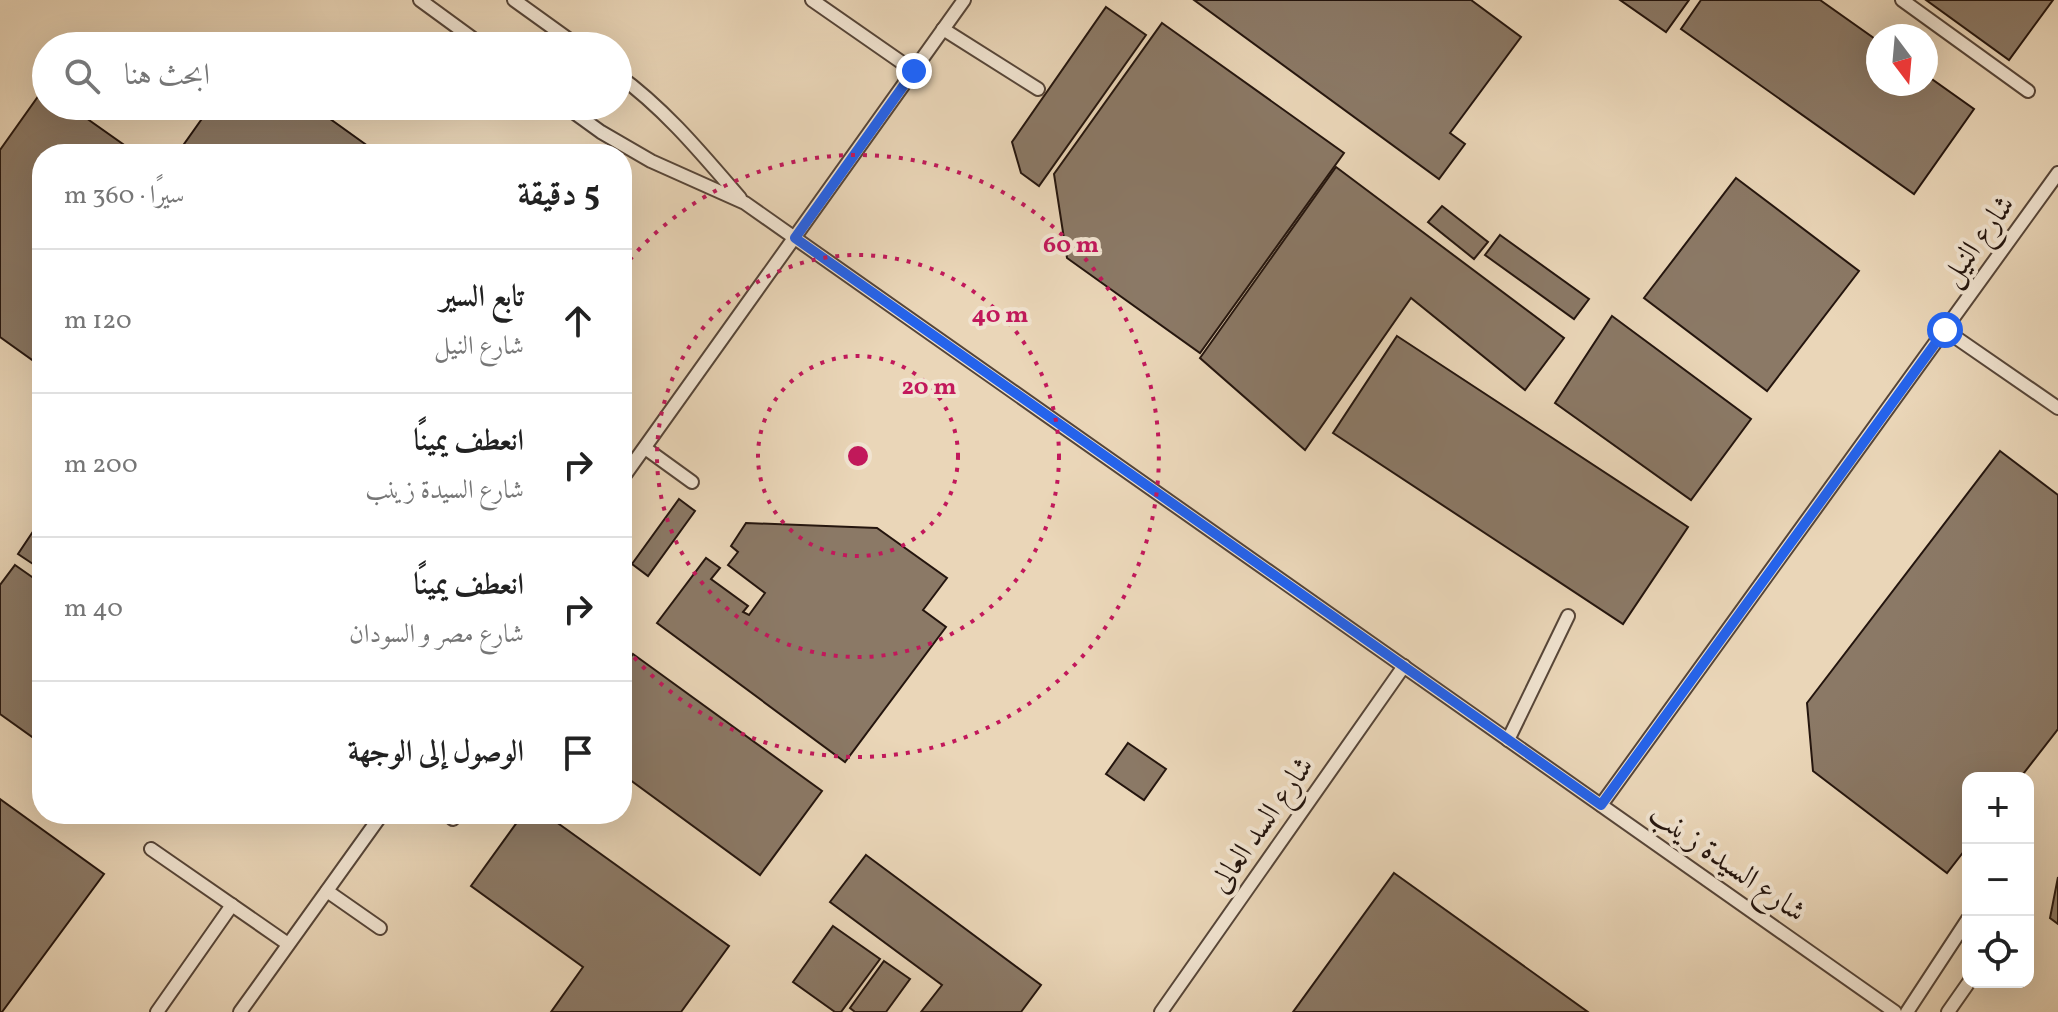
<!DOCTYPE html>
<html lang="ar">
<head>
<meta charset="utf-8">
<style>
  body { margin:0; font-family:Vollkorn,Amiri,serif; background:#f2f2f2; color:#222; direction:rtl }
  .controls { position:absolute; right:24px; bottom:24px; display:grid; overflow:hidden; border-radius:16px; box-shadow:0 8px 32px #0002 }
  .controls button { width:72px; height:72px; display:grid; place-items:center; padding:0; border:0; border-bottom:2px solid #e0e0e0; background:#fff; color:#222; font:40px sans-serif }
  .compass { position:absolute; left:1866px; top:24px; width:72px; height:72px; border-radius:50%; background:#fff; box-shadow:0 8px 32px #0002; rotate:164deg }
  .stop { position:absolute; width:24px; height:24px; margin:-18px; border:6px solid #2563eb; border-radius:50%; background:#fff }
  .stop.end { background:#2563eb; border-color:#fff; box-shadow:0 2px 8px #0008 }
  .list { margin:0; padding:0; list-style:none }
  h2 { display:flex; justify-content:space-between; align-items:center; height:104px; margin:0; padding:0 32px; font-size:34px }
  h2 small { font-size:26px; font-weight:400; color:#767676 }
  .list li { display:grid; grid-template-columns:52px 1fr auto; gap:24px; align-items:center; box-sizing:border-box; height:144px; padding:0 32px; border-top:2px solid #e0e0e0 }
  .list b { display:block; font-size:30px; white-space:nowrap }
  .list p { margin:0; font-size:26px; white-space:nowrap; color:#767676 }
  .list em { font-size:26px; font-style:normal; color:#767676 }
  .icon { flex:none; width:44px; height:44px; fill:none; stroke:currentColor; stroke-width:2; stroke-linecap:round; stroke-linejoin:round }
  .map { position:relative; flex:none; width:2058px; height:1012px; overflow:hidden; direction:ltr }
  .search { position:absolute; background:#fff; box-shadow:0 8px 32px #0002; left:32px; top:32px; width:600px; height:88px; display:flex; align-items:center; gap:20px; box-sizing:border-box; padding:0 28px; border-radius:44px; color:#767676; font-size:30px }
  .panel { position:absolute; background:#fff; box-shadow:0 8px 32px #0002; left:32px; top:144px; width:600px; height:680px; border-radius:32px; direction:rtl }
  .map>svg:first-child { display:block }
  .building { fill:#8b7966; stroke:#24150e; stroke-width:2 }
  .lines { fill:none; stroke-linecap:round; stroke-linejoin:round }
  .service-casing { stroke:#564538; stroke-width:16 }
  .service { stroke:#f1e4d1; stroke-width:12 }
  .route { stroke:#2563eb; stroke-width:10 }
  .ring { fill:none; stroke:#c2185b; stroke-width:4; stroke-dasharray:4 8 }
  .labels { text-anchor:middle; stroke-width:8; stroke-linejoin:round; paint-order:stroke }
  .street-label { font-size:30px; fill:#24150e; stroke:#f1e4d1 }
  .centre { fill:#c2185b; stroke:#f1e4d1; stroke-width:4 }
  .ring-label { font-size:24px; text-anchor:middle; font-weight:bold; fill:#c2185b; stroke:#f1e4d1; stroke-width:8; stroke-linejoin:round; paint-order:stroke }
</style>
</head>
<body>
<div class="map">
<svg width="2058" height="1012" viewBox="0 0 2058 1012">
  <rect width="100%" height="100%" fill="#ead6b8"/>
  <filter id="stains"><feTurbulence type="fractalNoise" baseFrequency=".0025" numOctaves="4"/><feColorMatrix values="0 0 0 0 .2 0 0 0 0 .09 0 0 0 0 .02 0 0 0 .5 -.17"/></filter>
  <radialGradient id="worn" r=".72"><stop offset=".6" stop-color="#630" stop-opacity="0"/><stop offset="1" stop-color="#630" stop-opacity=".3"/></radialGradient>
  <g class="building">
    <polygon points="1194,0 1471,0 1521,37 1450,133 1465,144 1439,179"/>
    <polygon points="1620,0 1689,0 1666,32"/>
    <polygon points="1701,0 1820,0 1878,41 1878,84 1926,84 1926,75 1974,109 1914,194 1681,29"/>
    <polygon points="1926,0 2053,0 2009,60"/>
    <polygon points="1106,7 1146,35 1039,186 1021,173 1012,142"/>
    <polygon points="1162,23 1344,153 1200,353 1067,258 1054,174"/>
    <polygon points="44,88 46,90 46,106 69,106 137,154 42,154 42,367 0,337 0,150"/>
    <polygon points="211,106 312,106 379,154 177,154"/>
    <polygon points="1336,167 1564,338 1525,390 1411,298 1305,450 1200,358"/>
    <polygon points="1736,178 1859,271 1767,391 1644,298"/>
    <polygon points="1442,206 1488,242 1474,259 1428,222"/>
    <polygon points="1500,235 1589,299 1574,319 1485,255"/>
    <polygon points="1612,316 1751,419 1691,500 1555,403"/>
    <polygon points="1397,336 1688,527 1623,624 1333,433"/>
    <polygon points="2000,451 2058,495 2058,729 2020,778 1968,778 1968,846 1947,873 1813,771 1807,703"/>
    <polygon points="679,499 695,511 648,576 632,564"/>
    <polygon points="42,518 42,570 18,554"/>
    <polygon points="746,523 877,528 947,578 923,610 946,627 845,762 657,623 706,558 720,568 711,579 748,606 743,612 749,615 765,593 728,565 738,552 731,546"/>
    <polygon points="15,565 42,584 42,744 0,714 0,585"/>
    <polygon points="633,654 822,791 760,875 622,774 622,669"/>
    <polygon points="1128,743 1166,769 1144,800 1106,774"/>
    <polygon points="0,799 104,874 2,1012 0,1012"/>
    <polygon points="523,814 545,814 729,946 681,1012 551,1012 583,967 471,886"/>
    <polygon points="866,855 1041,985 1021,1012 921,1012 942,985 830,902"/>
    <polygon points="1394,873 1588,1012 1293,1012"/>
    <polygon points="2058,877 2058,924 2050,918"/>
    <polygon points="833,926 880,959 841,1012 835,1012 793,982"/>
    <polygon points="884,961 910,979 886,1012 855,1012 850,1008"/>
  </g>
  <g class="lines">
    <g class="service-casing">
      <g id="service">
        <polyline points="420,0 483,46"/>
        <polyline points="514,0 578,46"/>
        <polyline points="812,0 914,71"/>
        <polyline points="1902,0 2028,91"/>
        <polyline points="943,29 1038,89"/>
        <path d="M618,75C665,109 702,154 740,198"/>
        <polyline points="565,106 601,132 651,161 745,203 1895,1012"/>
        <polyline points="1945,330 2058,408"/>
        <polyline points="645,448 692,482"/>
        <polyline points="622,479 964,0"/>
        <polyline points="1508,740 1568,616"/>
        <polyline points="1601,805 2058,173"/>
        <polyline points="447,814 453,819"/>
        <polyline points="151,849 288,944"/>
        <polyline points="327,891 380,928"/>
        <polyline points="157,1012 232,905"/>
        <polyline points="240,1012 382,814"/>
        <polyline points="1161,1012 1404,666"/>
        <polyline points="1907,1012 1968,919"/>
        <polyline points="1948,1012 1969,982"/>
      </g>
    </g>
    <use href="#service" class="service"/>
  </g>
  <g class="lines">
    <polyline class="route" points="914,71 795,238 1601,805 1945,330"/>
  </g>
  <g class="ring">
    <circle cx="858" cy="456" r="100"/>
    <circle cx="858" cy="456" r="201"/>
    <path d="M622 269A301 301 0 1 1 622 643"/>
  </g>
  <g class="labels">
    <g class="street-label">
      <text transform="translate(1977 240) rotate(-54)" y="10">شارع النيل</text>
      <text transform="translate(1261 824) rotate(-55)" y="10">شارع السد العالى</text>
      <text transform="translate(1728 862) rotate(35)" y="10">شارع السيدة زينب</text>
    </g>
  </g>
  <circle cx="858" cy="456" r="12" class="centre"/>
  <g class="ring-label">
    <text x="1071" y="252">60 m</text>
    <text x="1000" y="322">40 m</text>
    <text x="929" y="394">20 m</text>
  </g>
  <rect width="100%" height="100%" filter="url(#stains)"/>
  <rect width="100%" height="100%" fill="url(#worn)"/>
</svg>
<div class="controls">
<button>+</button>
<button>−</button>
<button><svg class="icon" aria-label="locate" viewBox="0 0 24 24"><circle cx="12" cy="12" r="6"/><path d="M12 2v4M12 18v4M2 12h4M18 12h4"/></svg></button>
</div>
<svg class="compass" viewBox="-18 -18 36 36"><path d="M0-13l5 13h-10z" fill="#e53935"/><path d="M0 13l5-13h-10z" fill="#767676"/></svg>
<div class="stop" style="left:1945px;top:330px"></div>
<div class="stop end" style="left:914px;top:71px"></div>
<div class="search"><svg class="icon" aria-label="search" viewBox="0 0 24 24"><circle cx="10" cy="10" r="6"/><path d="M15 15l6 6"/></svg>ابحث هنا</div>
<section class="panel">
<h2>5 دقيقة<small>سيرًا · 360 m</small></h2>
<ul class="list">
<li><svg class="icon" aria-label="ahead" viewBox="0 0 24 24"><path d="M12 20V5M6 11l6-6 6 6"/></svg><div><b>تابع السير</b><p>شارع النيل</p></div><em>120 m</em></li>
<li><svg class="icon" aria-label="right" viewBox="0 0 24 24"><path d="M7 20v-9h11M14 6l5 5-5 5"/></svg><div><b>انعطف يمينًا</b><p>شارع السيدة زينب</p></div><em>200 m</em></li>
<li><svg class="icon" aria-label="right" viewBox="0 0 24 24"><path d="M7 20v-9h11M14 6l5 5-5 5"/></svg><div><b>انعطف يمينًا</b><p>شارع مصر و السودان</p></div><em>40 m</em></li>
<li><svg class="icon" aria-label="arrive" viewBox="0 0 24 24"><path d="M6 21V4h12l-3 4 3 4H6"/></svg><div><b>الوصول إلى الوجهة</b></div></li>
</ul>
</section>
</div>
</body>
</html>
